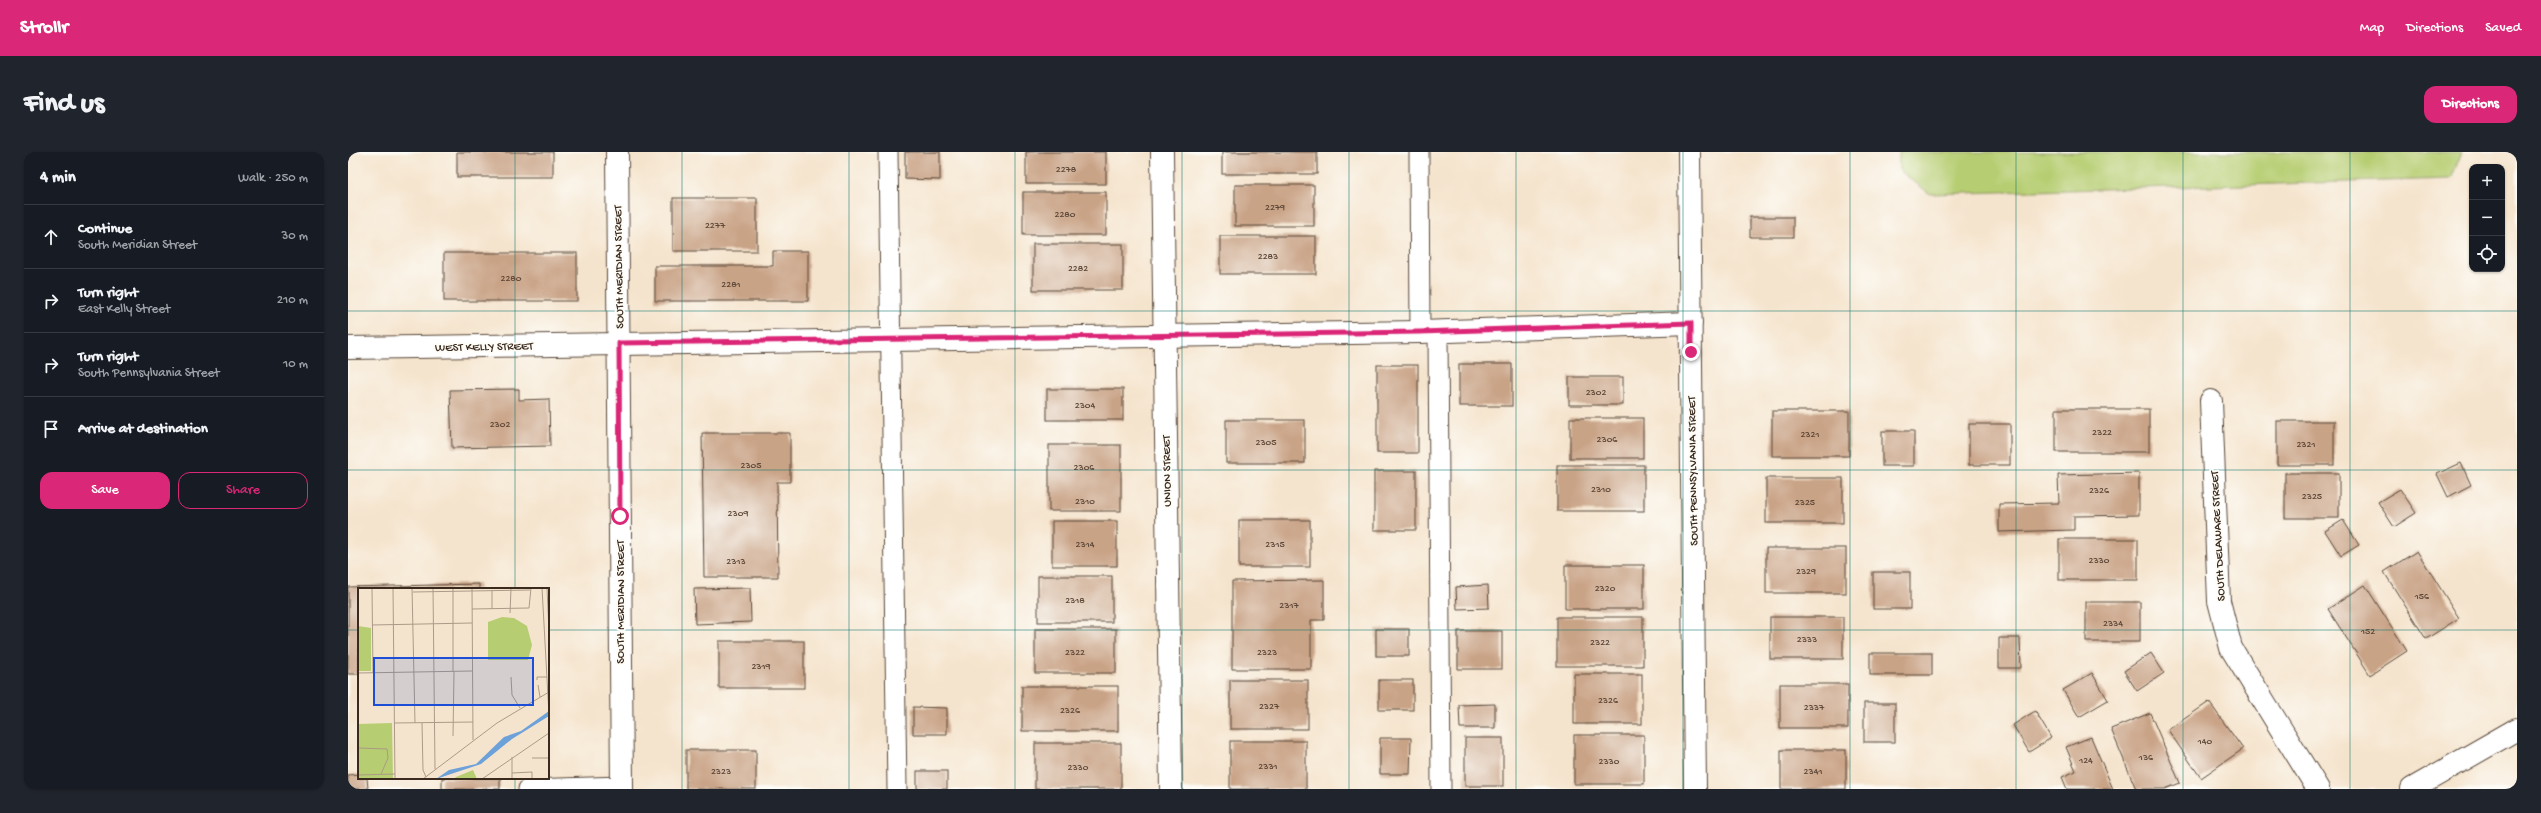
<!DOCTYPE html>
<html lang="en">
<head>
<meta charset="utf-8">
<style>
  body { margin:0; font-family:"Gochi Hand",sans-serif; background:#20242c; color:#f1f3f6 }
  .controls { position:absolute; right:12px; top:12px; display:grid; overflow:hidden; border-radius:8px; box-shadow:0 1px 3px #0004 }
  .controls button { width:36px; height:36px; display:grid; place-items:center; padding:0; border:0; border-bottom:1px solid #363941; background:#171b24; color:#f1f3f6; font:20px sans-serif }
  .stop { position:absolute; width:12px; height:12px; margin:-9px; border:3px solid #db2777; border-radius:50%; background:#fff }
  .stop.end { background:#db2777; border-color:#fff; box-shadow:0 1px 4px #0008 }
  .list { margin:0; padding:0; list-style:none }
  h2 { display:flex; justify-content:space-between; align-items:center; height:52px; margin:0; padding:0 16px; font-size:17px }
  h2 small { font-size:13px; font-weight:400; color:#9ea1a6 }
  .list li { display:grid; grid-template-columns:26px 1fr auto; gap:12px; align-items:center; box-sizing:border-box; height:64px; padding:0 16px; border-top:1px solid #363941 }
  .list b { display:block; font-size:15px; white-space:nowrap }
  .list p { margin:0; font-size:13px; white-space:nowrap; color:#9ea1a6 }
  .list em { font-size:13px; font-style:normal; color:#9ea1a6 }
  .actions { display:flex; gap:8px; padding:12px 16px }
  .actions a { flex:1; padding:9px 0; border:1px solid #db2777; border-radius:12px; text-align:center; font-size:14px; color:#db2777 }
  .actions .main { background:#db2777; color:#fff }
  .icon { flex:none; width:22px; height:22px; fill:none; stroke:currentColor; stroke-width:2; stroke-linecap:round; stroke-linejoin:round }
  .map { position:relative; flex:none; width:2169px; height:637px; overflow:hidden; border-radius:12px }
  header { display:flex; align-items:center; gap:24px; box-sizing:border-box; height:56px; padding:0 20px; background:#db2777; color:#fff }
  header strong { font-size:19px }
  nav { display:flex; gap:22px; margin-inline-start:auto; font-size:14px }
  .intro { display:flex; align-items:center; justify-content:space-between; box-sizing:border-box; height:96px; padding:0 24px }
  h1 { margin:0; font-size:28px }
  .button { padding:10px 18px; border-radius:12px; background:#db2777; color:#fff; font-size:14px; font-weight:700 }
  main { display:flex; gap:24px; padding:0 24px }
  aside { flex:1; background:#171b24; border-radius:12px; box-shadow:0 1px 3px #0004 }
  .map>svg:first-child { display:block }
  .green { fill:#b6cd71; stroke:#787c48 }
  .building { fill:#c9a386 }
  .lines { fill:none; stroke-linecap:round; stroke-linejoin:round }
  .service-casing { stroke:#574638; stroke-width:21 }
  .minor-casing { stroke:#574638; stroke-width:24 }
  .tertiary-casing { stroke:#574638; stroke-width:24 }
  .secondary-casing { stroke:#574638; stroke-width:24 }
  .service { stroke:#fff; stroke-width:19 }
  .minor { stroke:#fff; stroke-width:22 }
  .tertiary { stroke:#fff; stroke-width:22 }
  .secondary { stroke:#fff; stroke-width:22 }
  .route { stroke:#db2777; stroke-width:5 }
  .grid { fill:none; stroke:#0f766e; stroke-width:1; stroke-opacity:0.55 }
  .labels { text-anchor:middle; stroke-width:4; stroke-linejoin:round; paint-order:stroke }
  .number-label { font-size:10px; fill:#5e4838 }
  .street-label { font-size:12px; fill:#3b2a1e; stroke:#fdfcf7 }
  .inset-road { fill:none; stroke:#ab9a87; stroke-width:1 }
  .view { fill:#1d4ed8; fill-opacity:0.15; stroke:#1d4ed8; stroke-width:2 }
  .inset-edge { fill:none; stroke:#3b2a1e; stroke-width:2 }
</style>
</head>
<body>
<header>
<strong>Strollr</strong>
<nav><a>Map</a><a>Directions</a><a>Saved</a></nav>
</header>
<div class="intro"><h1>Find us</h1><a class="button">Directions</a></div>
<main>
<aside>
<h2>4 min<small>Walk · 250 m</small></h2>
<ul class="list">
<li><svg class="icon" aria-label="ahead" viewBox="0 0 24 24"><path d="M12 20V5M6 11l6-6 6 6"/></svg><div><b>Continue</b><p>South Meridian Street</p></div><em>30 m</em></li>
<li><svg class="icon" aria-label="right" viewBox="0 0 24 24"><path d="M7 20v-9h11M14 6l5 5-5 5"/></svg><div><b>Turn right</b><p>East Kelly Street</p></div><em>210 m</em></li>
<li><svg class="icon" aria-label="right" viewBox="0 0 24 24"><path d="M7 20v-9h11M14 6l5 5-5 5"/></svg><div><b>Turn right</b><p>South Pennsylvania Street</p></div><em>10 m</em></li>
<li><svg class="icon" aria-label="arrive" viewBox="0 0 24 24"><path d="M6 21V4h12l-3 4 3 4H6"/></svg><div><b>Arrive at destination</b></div></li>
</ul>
<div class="actions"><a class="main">Save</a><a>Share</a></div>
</aside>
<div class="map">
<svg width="2169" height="637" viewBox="0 0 2169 637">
  <rect width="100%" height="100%" fill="#fdfcf7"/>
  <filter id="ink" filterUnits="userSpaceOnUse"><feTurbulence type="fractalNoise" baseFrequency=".025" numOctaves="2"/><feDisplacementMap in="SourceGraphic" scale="8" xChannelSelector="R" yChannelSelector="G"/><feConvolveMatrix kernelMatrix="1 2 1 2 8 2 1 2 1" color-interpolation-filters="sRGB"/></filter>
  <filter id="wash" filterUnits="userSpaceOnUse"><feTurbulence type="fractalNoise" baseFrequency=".012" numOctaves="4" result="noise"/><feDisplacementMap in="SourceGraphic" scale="16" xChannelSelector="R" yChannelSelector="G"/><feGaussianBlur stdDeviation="0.9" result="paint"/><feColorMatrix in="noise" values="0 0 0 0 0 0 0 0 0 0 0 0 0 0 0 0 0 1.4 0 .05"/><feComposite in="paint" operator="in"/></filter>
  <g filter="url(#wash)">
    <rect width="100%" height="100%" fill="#f5e4cd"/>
    <polygon class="green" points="1551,0 2114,0 2103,27 1582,42 1551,18"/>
    <g id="blocks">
      <g class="building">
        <rect x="109" y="0" width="96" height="25"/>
        <polygon points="557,0 592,0 592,28 557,27"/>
        <rect x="678" y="0" width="80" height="32"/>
        <rect x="874" y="0" width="95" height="22"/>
        <rect x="887" y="33" width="79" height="41"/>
        <rect x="675" y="40" width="83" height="43"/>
        <rect x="325" y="46" width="84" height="53"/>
        <rect x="1402" y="65" width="43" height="20"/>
        <rect x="872" y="84" width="96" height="38"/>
        <rect x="685" y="92" width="90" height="46"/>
        <polygon points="425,99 460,99 460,149 307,149 307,114 425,114"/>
        <rect x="96" y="101" width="133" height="48"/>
        <rect x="1111" y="212" width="53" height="42"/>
        <rect x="1029" y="213" width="41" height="88"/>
        <rect x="1221" y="225" width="54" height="28"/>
        <polygon points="171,237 171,248 201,247 202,294 104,296 102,238"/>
        <rect x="699" y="237" width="76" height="31"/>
        <rect x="1708" y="257" width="93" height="43"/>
        <rect x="1424" y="259" width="77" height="45"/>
        <rect x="1222" y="266" width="73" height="40"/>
        <rect x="878" y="268" width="79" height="43"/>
        <rect x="1929" y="269" width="57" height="44"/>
        <rect x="1621" y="272" width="41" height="41"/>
        <rect x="1534" y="279" width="32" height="35"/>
        <polygon points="354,281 442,281 442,330 429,330 430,425 356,425"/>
        <rect x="701" y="293" width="72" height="66"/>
        <polygon points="2113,311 2123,333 2100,345 2089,322"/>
        <rect x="1209" y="313" width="87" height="46"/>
        <rect x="1026" y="319" width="42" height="59"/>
        <polygon points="1791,321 1791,363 1726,364 1726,378 1651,380 1651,352 1711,351 1710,323"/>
        <rect x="1937" y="321" width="54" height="45"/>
        <rect x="1418" y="326" width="77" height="45"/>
        <polygon points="2052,337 2068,361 2046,375 2030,350"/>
        <rect x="891" y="368" width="71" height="47"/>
        <polygon points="1995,368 2011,393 1993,404 1977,379"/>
        <rect x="704" y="369" width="65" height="45"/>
        <rect x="1711" y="387" width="79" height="41"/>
        <rect x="1418" y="396" width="80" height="45"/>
        <polygon points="2069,399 2111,466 2078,487 2036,420"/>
        <rect x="1217" y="413" width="79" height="44"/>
        <rect x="1525" y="420" width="37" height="37"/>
        <rect x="690" y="424" width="74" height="46"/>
        <polygon points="976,428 976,468 963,468 963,517 884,517 884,429"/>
        <polygon points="131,432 131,437 11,437 11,522 0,522 0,435"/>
        <polygon points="1140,433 1141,456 1109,457 1108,435"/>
        <polygon points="2017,433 2059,499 2022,523 1980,457"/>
        <polygon points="402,436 403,470 347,472 346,437"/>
        <rect x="1738" y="450" width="54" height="40"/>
        <rect x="1209" y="465" width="86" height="49"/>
        <rect x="1422" y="465" width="73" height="42"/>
        <rect x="687" y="477" width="81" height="44"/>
        <rect x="1028" y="477" width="33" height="27"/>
        <rect x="1110" y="479" width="44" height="38"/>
        <polygon points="1651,486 1672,486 1673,516 1651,516"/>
        <rect x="371" y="489" width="85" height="47"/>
        <rect x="1522" y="501" width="62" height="22"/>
        <polygon points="1803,501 1816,521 1789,539 1776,519"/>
        <polygon points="1744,521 1760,548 1731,565 1715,538"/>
        <rect x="1226" y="522" width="68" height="50"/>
        <rect x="882" y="528" width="78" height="49"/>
        <rect x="1031" y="528" width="34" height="30"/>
        <rect x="1432" y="532" width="68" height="44"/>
        <rect x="674" y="534" width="96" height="45"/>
        <polygon points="1861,550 1895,597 1853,626 1820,578"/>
        <rect x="1516" y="551" width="31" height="39"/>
        <polygon points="1147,552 1147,576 1112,576 1111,553"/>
        <polygon points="565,555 599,556 599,582 565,582"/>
        <polygon points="1687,559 1703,586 1681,600 1665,573"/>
        <polygon points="1802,561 1832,631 1817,637 1788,637 1763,577"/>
        <rect x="1226" y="583" width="70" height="49"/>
        <polygon points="1743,585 1765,637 1719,637 1714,625 1728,619 1718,595"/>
        <polygon points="1032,586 1063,586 1062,622 1032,622"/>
        <rect x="1117" y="586" width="38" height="48"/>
        <rect x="882" y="589" width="76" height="48"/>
        <rect x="687" y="591" width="86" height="46"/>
        <rect x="338" y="598" width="70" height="39"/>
        <rect x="1433" y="598" width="65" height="39"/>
        <rect x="569" y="619" width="30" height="18"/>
        <polygon points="11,622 11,626 19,626 20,637 0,637 0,623"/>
        <rect x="94" y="626" width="58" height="11"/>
      </g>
    </g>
  </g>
  <g filter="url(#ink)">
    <use href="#blocks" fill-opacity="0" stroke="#574638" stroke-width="1"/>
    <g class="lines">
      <g class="service-casing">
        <g id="service">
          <polyline points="540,0 549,637"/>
          <polyline points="1071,0 1072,180"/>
          <polyline points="1090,179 1093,637"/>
          <polyline points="180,637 274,634"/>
        </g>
      </g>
      <g class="minor-casing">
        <g id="minor">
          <polyline points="814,0 823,637"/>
          <polyline points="1341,0 1347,637"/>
          <polyline points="0,196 1072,180 1343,171"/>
          <polyline points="1863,249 1871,449 1883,496 1970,637"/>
        </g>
      </g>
      <g class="tertiary-casing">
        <polyline id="tertiary" points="2064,637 2169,577"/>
      </g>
      <g class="secondary-casing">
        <polyline id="secondary" points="269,0 274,637"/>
      </g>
      <use href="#service" class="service"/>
      <use href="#minor" class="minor"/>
      <use href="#tertiary" class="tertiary"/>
      <use href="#secondary" class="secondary"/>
    </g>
  </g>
  <g class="lines" filter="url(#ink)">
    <polyline class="route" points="272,364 271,191 1072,180 1343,171 1343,200"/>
  </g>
  <path class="grid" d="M167,0V437M334,0V637M501,0V637M667,0V637M834,0V637M1001,0V637M1168,0V637M1335,0V637M1502,0V637M1668,0V637M1835,0V637M2002,0V637M0,159H2169M0,318H2169M0,478H11M200,478H2169M167,626V637"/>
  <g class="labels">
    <g class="number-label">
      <text x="718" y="20">2278</text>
      <text x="927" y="58">2279</text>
      <text x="717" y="65">2280</text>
      <text x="367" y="76">2277</text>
      <text x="920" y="107">2283</text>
      <text x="730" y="119">2282</text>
      <text x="163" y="129">2280</text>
      <text x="383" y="135">2281</text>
      <text x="1248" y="243">2302</text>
      <text x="737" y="256">2304</text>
      <text x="152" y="275">2302</text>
      <text x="1754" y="283">2322</text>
      <text x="1462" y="285">2321</text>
      <text x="1259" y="290">2306</text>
      <text x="918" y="293">2305</text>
      <text x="1958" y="295">2321</text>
      <text x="403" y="316">2305</text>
      <text x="736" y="318">2306</text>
      <text x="1253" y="340">2310</text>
      <text x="1751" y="341">2326</text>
      <text x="1964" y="347">2325</text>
      <text x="737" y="352">2310</text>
      <text x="1457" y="353">2325</text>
      <text x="390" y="364">2309</text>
      <text x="737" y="395">2314</text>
      <text x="927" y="395">2315</text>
      <text x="1751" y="411">2330</text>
      <text x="388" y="412">2313</text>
      <text x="1458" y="422">2329</text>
      <text x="1257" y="439">2320</text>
      <text x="2074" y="447">156</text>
      <text x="727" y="451">2318</text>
      <text x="941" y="456">2317</text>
      <text x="1765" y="474">2334</text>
      <text x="2020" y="482">152</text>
      <text x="1459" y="490">2333</text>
      <text x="1252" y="493">2322</text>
      <text x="727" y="503">2322</text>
      <text x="919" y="503">2323</text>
      <text x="413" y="517">2319</text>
      <text x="1260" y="551">2326</text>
      <text x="921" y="557">2327</text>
      <text x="1466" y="558">2337</text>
      <text x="722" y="561">2326</text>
      <text x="1857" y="592">140</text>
      <text x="1798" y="608">136</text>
      <text x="1738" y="611">124</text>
      <text x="1261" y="612">2330</text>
      <text x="920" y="617">2331</text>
      <text x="730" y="618">2330</text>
      <text x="373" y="622">2323</text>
      <text x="1465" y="622">2341</text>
    </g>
    <g class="street-label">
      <text transform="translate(270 115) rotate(-91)" y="4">SOUTH MERIDIAN STREET</text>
      <text transform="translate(136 194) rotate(-1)" y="4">WEST KELLY STREET</text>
      <text transform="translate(818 319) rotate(-91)" y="4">UNION STREET</text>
      <text transform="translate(1344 319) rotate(-91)" y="4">SOUTH PENNSYLVANIA STREET</text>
      <text transform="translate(1869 384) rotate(-93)" y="4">SOUTH DELAWARE STREET</text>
      <text transform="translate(272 450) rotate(-90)" y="4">SOUTH MERIDIAN STREET</text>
    </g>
  </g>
  <g transform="translate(10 436)">
    <rect width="191" height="191" fill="#f5e4cd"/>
    <path d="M144,29L156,30L169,38L174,57L170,72H130V34ZM0,38L13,40V83H0ZM34,135L35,191H0V136ZM115,182L119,191L97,190L98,189Z" fill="#b6cd71"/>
    <path d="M191,123V128L154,151L123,176L78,191L91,182L118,176L146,149L163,143Z" fill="#6da1d9"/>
    <path class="inset-road" d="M14,0L15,85M35,0L37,191M54,0L57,135M75,0L77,181M114,0L115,152M184,0L191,127M189,0L191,44M55,4L172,2M114,21L171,20L173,0M134,21V2M152,25L153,1M14,37L114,35M95,84V0M0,85L114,83M153,89L154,107L162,120M179,92V89H189M180,97L182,109M36,135L115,134M64,135L65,182L68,189M95,148L96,84M0,160L29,161L30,170L23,186M154,169V191M174,170H191M154,185L174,184V191M0,187L37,186M65,191L139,135L191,104M124,191L191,145"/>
    <path class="view" d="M16,70H175V117H16Z"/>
    <rect width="191" height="191" class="inset-edge"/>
  </g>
</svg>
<div class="controls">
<button>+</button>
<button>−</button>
<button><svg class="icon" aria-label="locate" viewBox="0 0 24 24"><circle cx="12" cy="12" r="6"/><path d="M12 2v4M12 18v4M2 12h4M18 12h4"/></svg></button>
</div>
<div class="stop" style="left:272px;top:364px"></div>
<div class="stop end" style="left:1343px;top:200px"></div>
</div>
</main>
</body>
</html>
